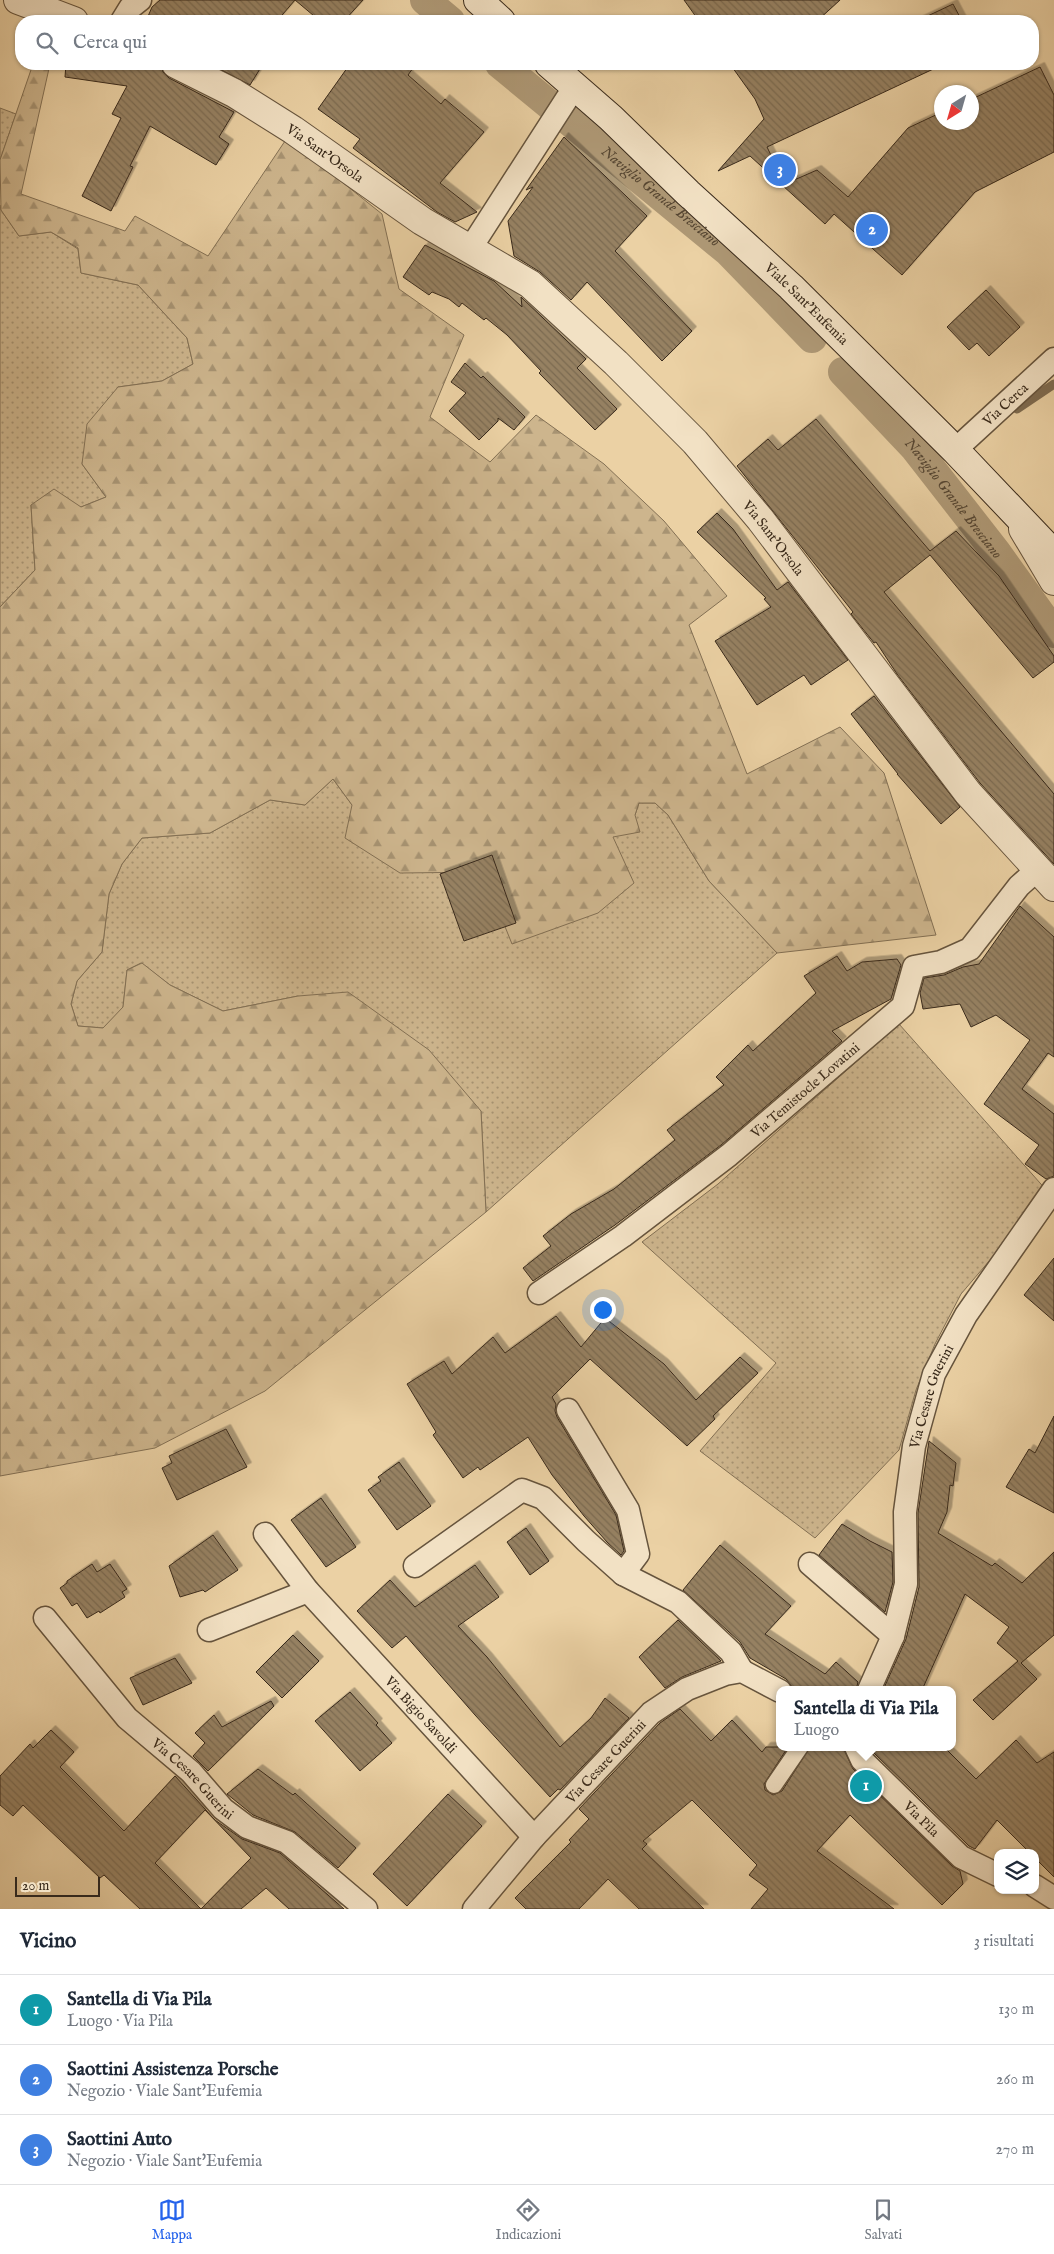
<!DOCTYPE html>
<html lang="it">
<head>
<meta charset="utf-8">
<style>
  body { margin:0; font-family:"IM FELL English",serif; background:#f6f6f7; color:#1f2937 }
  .controls { position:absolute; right:15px; bottom:15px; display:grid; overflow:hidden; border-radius:10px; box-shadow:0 1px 4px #0004 }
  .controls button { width:45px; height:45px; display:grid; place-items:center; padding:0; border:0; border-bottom:1px solid #e0e1e3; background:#fff; color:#1f2937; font:25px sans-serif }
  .compass { position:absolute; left:934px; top:85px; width:45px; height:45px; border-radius:50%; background:#fff; box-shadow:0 1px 4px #0004; rotate:217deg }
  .scale { position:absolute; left:15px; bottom:12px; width:85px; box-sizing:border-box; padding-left:5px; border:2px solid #392a1b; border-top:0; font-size:14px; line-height:18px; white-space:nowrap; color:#392a1b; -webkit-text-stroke:4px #f2e1c4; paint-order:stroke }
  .you { position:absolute; left:602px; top:1309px; width:18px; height:18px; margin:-12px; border:4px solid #fff; border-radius:50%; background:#1a73e8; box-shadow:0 0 0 8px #1a73e833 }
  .badge { display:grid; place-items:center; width:32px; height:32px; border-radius:50%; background:#2563eb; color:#fff; font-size:16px; font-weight:700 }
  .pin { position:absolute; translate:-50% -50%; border:2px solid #fff; box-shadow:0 1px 5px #0006 }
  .popup { position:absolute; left:776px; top:1686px; width:180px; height:65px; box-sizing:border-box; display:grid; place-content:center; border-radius:10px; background:#fff; filter:drop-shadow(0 1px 4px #0005); font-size:16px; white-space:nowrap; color:#747a83 }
  .popup b { font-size:19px; color:#1f2937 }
  .popup::after { content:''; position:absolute; left:50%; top:100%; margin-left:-10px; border:10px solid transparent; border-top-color:#fff }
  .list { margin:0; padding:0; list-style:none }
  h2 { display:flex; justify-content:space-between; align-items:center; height:65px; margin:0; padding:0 20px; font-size:21px }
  h2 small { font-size:16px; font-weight:400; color:#747a83 }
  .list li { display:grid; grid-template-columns:32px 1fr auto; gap:15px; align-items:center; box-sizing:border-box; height:70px; padding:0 20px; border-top:1px solid #e0e1e3 }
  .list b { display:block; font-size:19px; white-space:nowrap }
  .list p { margin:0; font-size:16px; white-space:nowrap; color:#747a83 }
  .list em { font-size:16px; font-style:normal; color:#747a83 }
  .icon { flex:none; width:28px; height:28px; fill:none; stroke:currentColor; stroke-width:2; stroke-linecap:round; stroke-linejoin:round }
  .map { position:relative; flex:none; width:1054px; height:1909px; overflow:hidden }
  .search { position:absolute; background:#fff; box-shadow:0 1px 4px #0004; left:15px; right:15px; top:15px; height:55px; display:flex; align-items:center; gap:12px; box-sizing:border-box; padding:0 18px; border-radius:20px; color:#747a83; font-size:19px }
  .sheet { height:275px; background:#fff }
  nav { display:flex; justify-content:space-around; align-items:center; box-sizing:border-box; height:70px; border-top:1px solid #e0e1e3; background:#fff; font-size:14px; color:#747a83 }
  nav a { display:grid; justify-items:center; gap:2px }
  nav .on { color:#2563eb }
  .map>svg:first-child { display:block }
  .grass { fill:url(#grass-dots); stroke:#837054 }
  .forest { fill:url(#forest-firs); stroke:#837054 }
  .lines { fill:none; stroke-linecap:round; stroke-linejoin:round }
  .stream { stroke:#7f6c51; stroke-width:9 }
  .canal { stroke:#ae9875; stroke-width:30 }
  .building { fill:url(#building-back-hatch); stroke:#392a1b; filter:url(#shadow) }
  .pedestrian-casing { stroke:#66543d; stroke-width:19 }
  .minor-casing { stroke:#66543d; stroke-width:25 }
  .tertiary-casing { stroke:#66543d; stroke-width:30 }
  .secondary-casing { stroke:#392a1b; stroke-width:30 }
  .pedestrian { stroke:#f2e1c4; stroke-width:16 }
  .minor { stroke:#f2e1c4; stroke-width:22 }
  .tertiary { stroke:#f2e1c4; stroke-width:28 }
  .secondary { stroke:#f2e1c4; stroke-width:28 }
  .labels { text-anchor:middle; stroke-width:4; stroke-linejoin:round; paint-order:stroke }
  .street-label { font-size:14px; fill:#392a1b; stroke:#f2e1c4 }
  .water-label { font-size:15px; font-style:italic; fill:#564632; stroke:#f2e1c4 }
</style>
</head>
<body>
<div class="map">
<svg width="1054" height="1909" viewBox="0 0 1054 1909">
  <defs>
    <pattern id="grass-dots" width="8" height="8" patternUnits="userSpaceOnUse" patternTransform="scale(1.25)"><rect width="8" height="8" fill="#cdb58d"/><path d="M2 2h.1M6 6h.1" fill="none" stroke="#a79372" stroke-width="1.8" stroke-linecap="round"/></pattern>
    <pattern id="forest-firs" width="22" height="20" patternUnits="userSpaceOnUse" patternTransform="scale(1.25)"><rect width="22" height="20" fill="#cdb58d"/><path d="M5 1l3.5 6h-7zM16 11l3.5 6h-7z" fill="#a79372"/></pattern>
    <pattern id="building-back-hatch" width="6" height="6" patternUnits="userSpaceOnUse" patternTransform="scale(1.25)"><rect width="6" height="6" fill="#968162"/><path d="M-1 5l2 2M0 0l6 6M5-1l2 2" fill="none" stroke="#7b6a50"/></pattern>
    <filter id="shadow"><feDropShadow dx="4.5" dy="-4.5" stdDeviation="0" flood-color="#0004"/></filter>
  </defs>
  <rect width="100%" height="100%" fill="#ebd1a4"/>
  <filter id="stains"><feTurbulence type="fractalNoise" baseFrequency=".004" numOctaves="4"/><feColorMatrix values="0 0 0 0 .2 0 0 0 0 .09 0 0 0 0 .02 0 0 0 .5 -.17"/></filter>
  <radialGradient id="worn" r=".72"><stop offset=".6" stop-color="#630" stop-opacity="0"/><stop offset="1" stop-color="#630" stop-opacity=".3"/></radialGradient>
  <g class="grass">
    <polygon points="0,108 16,114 0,160"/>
    <polygon points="0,205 1,210 19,236 51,232 78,249 81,273 138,285 187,338 193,364 162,381 118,387 82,464 106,497 81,507 31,505 35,570 0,607"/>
    <polygon points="333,779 352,805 613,837 635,815 639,803 655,803 668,815 709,881 777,953 486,1212 481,1111 298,996 223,1011 170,985 141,963 127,970 123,1008 103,1028 78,1026 71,1004 77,981 102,952 109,894 122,864 142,838 210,833 270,800 305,805"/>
    <polygon points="899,1024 1048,1192 961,1294 935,1344 916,1390 899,1450 815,1538 700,1451 776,1363 642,1242 718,1184"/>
  </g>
  <polygon class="forest" points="33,64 50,64 21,194 125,231 135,216 208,256 287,138 382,214 399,289 464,335 430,417 490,462 536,415 604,464 664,521 727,596 689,625 747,774 840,727 884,773 936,935 777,953 709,881 668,815 655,803 639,803 635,815 640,832 613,837 634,883 598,913 512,944 483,872 400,873 345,838 352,805 333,779 305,805 270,800 210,833 142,838 122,864 109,894 102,952 77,981 71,1004 78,1026 103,1028 123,1007 127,970 142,963 170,985 223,1011 298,996 348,992 429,1050 481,1111 486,1212 265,1391 155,1448 0,1476 0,607 35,570 31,505 54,489 81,507 106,497 82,464 87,424 118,387 162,381 193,364 187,338 138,285 81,273 78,248 51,232 19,236 1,210 0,160"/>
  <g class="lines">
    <polyline class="stream" points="1017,409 1054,384"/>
    <g class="canal">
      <polyline points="425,0 450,21"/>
      <path id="s1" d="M500,64L729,252L812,338"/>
      <path id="s2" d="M843,372L915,448L996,552L1054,633"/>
    </g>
  </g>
  <g class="building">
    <polygon points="160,0 363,0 344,21 320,21 295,0 277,21 146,21 152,7"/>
    <polygon points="684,0 840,0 817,21 699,21"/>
    <polygon points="953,4 962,21 917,21"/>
    <polygon points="66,64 161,64 163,72 169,78 234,112 219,137 229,144 216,165 150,126 130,166 133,167 111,211 82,196 121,118 112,114 127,86 65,77"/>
    <polygon points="210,64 263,64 250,85"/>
    <polygon points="350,64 416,64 408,75 441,104 445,99 484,132 440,183 477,212 455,222 437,212 353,148 360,139 318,109"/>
    <polygon points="730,64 944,64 767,147 785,184 817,170 848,197 908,128 942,112 942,122 972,122 972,99 1040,67 1054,95 1054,152 975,192 902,275 834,214 825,224 750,156 718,171 764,119 755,99"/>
    <polygon points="564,137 647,216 615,251 692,331 662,361 587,282 571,300 540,272 514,256 508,221 533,187 526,190"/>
    <polygon points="425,245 494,281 522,307 521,297 586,359 577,368 617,409 595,430 539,373 541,371 507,335 486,318 484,320 462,303 459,307 449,299 432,292 429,295 403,277"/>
    <polygon points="986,290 1020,327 989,356 977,343 969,350 947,327"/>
    <polygon points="465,363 481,378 483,376 525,417 514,430 498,418 498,421 479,440 449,411 466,393 451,382"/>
    <polygon points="816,419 930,551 956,531 999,576 1054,656 1054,662 1033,678 930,555 884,592 1054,794 1054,864 980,783 897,674 876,642 874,643 851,614 853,612 737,466 768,439 778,450"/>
    <polygon points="717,513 733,529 777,590 788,582 848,660 811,685 804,675 757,705 715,641 771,607 764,599 766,598 697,532"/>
    <polygon points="874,696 960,807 941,824 897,774 898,774 851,714"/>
    <polygon points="492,855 516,923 464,941 440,874"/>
    <polygon points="1020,906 1054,937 1054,1057 1048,1053 1022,1089 1054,1114 1054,1176 1046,1179 1025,1164 1039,1145 984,1104 1030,1040 996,1015 971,1027 960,1004 923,1009 920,993 924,978 944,975 963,967 979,964"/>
    <polygon points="837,956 847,971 862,962 897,959 901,965 891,999 832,1031 842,1041 721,1145 615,1225 533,1281 523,1268 551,1246 543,1236 571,1214 614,1189 675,1140 667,1130 724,1085 716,1077 748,1045 753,1051 816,993 804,976"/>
    <polygon points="1054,1258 1054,1321 1024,1295"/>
    <polygon points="556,1316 581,1347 605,1318 664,1364 696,1400 740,1357 758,1373 713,1416 715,1419 687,1446 590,1359 552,1397 556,1404 555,1411 557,1417 616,1515 624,1551 621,1555 607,1542 584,1516 552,1475 528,1437 480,1470 478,1467 463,1478 433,1435 436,1432 407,1384 444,1361 452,1374 493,1337 505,1353"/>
    <polygon points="1054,1416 1054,1513 1006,1487 1029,1449 1035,1453"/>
    <polygon points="226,1429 247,1467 177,1500 162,1468 172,1463 169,1456"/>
    <polygon points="929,1441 956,1463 953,1486 950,1485 947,1512 938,1533 992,1566 995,1563 1022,1583 1054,1552 1054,1635 1021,1663 1037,1679 993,1720 973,1700 1018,1661 997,1643 1009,1627 965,1594 922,1690 883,1690 906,1639 919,1587 918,1513"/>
    <polygon points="399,1462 431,1506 397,1530 368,1490 381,1481 378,1477"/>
    <polygon points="321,1498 356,1547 326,1567 291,1520"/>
    <polygon points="842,1524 870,1541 892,1552 893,1582 885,1612 819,1555"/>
    <polygon points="526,1528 549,1561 530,1575 507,1542"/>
    <polygon points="213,1535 238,1570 205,1592 203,1590 180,1597 169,1566"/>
    <polygon points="720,1545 791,1606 765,1634 825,1674 836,1662 858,1682 856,1690 797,1690 792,1687 786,1679 750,1658 740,1642 683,1590"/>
    <polygon points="92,1564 97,1572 110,1564 127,1589 122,1592 125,1597 100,1613 99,1611 87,1618 77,1603 72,1606 60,1588 67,1583 67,1581"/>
    <polygon points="475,1565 499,1597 458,1626 487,1657 560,1747 591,1718 605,1698 629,1718 560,1790 558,1789 550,1797 475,1715 406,1636 392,1648 357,1611 390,1580 415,1607"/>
    <polygon points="678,1620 721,1661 682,1677 665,1688 639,1657"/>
    <polygon points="293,1635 319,1661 282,1698 256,1672"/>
    <polygon points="175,1658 192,1683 143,1705 130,1678"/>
    <polygon points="350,1692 378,1723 376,1725 392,1743 360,1771 315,1721"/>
    <polygon points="271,1701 274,1706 208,1771 193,1756 205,1743 195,1733 214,1715 222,1727"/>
    <polygon points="680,1709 711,1741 732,1720 762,1752 766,1747 788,1747 764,1784 765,1790 773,1795 782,1791 810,1747 843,1747 853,1769 952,1866 960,1871 963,1884 942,1905 850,1815 817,1851 894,1909 751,1909 768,1889 749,1875 757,1865 692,1800 643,1841 647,1844 642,1849 704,1909 639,1909 608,1879 579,1909 526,1909 515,1898 571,1842 569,1840 589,1819 579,1809 660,1723"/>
    <polygon points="51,1730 74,1752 60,1767 124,1831 175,1776 215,1820 242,1839 280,1853 344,1909 289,1909 266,1888 241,1909 201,1909 251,1858 205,1810 155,1863 201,1909 140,1909 104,1875 100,1878 23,1805 13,1816 0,1805 0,1776 30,1744 33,1748"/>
    <polygon points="1016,1740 1037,1763 1054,1752 1054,1877 1035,1858 1035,1853 1030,1853 997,1820 975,1849 969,1846 873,1752 871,1747 944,1747 976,1779"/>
    <polygon points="258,1769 293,1795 295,1793 356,1848 338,1868 295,1832 253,1815 227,1794"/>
    <polygon points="448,1794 482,1826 407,1906 373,1874"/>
  </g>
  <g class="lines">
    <g class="pedestrian-casing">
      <polyline id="pedestrian" points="774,1785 800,1747"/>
    </g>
    <g class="minor-casing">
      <g id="minor">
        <polyline points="122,21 130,8 140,0"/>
        <polyline points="470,249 575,86"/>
        <path id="s3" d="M955,450L1054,359"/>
        <path id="s4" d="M539,1293L623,1236L729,1155L903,1006L914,967L941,962L970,949L1019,886L1038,869"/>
        <polyline points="568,1410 628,1510 638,1554 623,1574"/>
        <path id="s5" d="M265,1534L308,1591L534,1837"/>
        <polyline points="810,1564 893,1636"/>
        <polyline points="415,1566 522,1490 543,1498 586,1541 623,1574 678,1602 731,1652 742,1671"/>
        <path id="s6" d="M45,1618L127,1718L191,1772L223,1809L247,1827L287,1842L366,1909"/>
        <polyline points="209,1630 308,1591"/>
        <path id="s7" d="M869,1690L893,1636L906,1584L905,1512L914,1446L934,1374L966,1315L1054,1189"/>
        <path id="s8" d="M856,1747L862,1760L961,1857L998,1875"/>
        <polyline points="1035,1886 1054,1898"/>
        <path id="s9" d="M474,1909L534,1837L651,1713L687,1689L725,1674L742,1671L780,1691"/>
      </g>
    </g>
    <g class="tertiary-casing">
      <g id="tertiary">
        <polyline points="18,0 74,21"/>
        <path id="s10" d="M176,64L234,93L293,130L422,221L530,284L616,363L695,442L760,519L968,793L1054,887"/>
        <polyline points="1023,529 1054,581"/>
      </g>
    </g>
    <g class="secondary-casing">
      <g id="secondary">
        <polyline points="478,0 501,21"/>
        <path id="s11" d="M549,64L611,118L688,193L791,287L955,450L1054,554"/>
      </g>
    </g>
    <use href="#pedestrian" class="pedestrian"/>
    <use href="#minor" class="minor"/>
    <use href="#tertiary" class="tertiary"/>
    <use href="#secondary" class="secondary"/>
  </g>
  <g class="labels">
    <g class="street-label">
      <text dy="5" stroke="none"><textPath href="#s10" startOffset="174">Via Sant'Orsola</textPath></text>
      <text dy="5" stroke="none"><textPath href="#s11" startOffset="352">Viale Sant'Eufemia</textPath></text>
      <text dy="5" stroke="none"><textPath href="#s3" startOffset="68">Via Cerca</textPath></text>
      <text dy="5" stroke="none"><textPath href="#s10" startOffset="770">Via Sant'Orsola</textPath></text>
      <text dy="5" stroke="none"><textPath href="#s4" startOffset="335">Via Temistocle Lovatini</textPath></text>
      <text dy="5" stroke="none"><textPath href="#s7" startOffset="304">Via Cesare Guerini</textPath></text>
      <text dy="5" stroke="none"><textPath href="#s5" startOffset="239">Via Bigio Savoldi</textPath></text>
      <text dy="5" stroke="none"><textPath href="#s9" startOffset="198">Via Cesare Guerini</textPath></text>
      <text dy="5" stroke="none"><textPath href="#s6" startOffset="219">Via Cesare Guerini</textPath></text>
      <text dy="5" stroke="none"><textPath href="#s8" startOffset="98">Via Pila</textPath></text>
    </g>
    <g class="water-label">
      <text dy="5" stroke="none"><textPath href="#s1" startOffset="208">Naviglio Grande Bresciano</textPath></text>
      <text dy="5" stroke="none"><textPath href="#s2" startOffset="168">Naviglio Grande Bresciano</textPath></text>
    </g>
  </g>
  <rect width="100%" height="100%" filter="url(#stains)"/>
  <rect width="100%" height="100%" fill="url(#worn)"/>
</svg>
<div class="controls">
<button><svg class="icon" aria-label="layers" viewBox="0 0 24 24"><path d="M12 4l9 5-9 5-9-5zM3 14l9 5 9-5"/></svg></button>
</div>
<svg class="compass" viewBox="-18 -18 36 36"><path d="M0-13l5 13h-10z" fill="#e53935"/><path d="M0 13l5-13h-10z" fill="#747a83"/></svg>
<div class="scale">20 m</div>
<div class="you"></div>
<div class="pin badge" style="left:866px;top:1786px;background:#0f9aa8">1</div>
<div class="popup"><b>Santella di Via Pila</b>Luogo</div>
<div class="pin badge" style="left:872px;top:230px;background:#3f7fe0">2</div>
<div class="pin badge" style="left:780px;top:170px;background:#3f7fe0">3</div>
<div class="search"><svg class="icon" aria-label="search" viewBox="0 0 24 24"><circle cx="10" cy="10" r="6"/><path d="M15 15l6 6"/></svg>Cerca qui</div>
</div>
<section class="sheet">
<h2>Vicino<small>3 risultati</small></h2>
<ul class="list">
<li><span class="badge" style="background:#0f9aa8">1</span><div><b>Santella di Via Pila</b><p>Luogo · Via Pila</p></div><em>130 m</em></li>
<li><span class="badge" style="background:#3f7fe0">2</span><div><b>Saottini Assistenza Porsche</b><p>Negozio · Viale Sant'Eufemia</p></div><em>260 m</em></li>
<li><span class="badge" style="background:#3f7fe0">3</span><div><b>Saottini Auto</b><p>Negozio · Viale Sant'Eufemia</p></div><em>270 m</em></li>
</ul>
</section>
<nav>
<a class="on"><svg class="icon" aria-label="map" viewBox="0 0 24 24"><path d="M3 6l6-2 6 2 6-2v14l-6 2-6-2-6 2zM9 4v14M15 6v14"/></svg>Mappa</a>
<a><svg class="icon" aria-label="directions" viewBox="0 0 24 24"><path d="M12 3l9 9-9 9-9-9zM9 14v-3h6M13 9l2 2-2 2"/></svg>Indicazioni</a>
<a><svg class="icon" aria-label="saved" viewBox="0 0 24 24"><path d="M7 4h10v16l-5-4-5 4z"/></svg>Salvati</a>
</nav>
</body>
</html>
